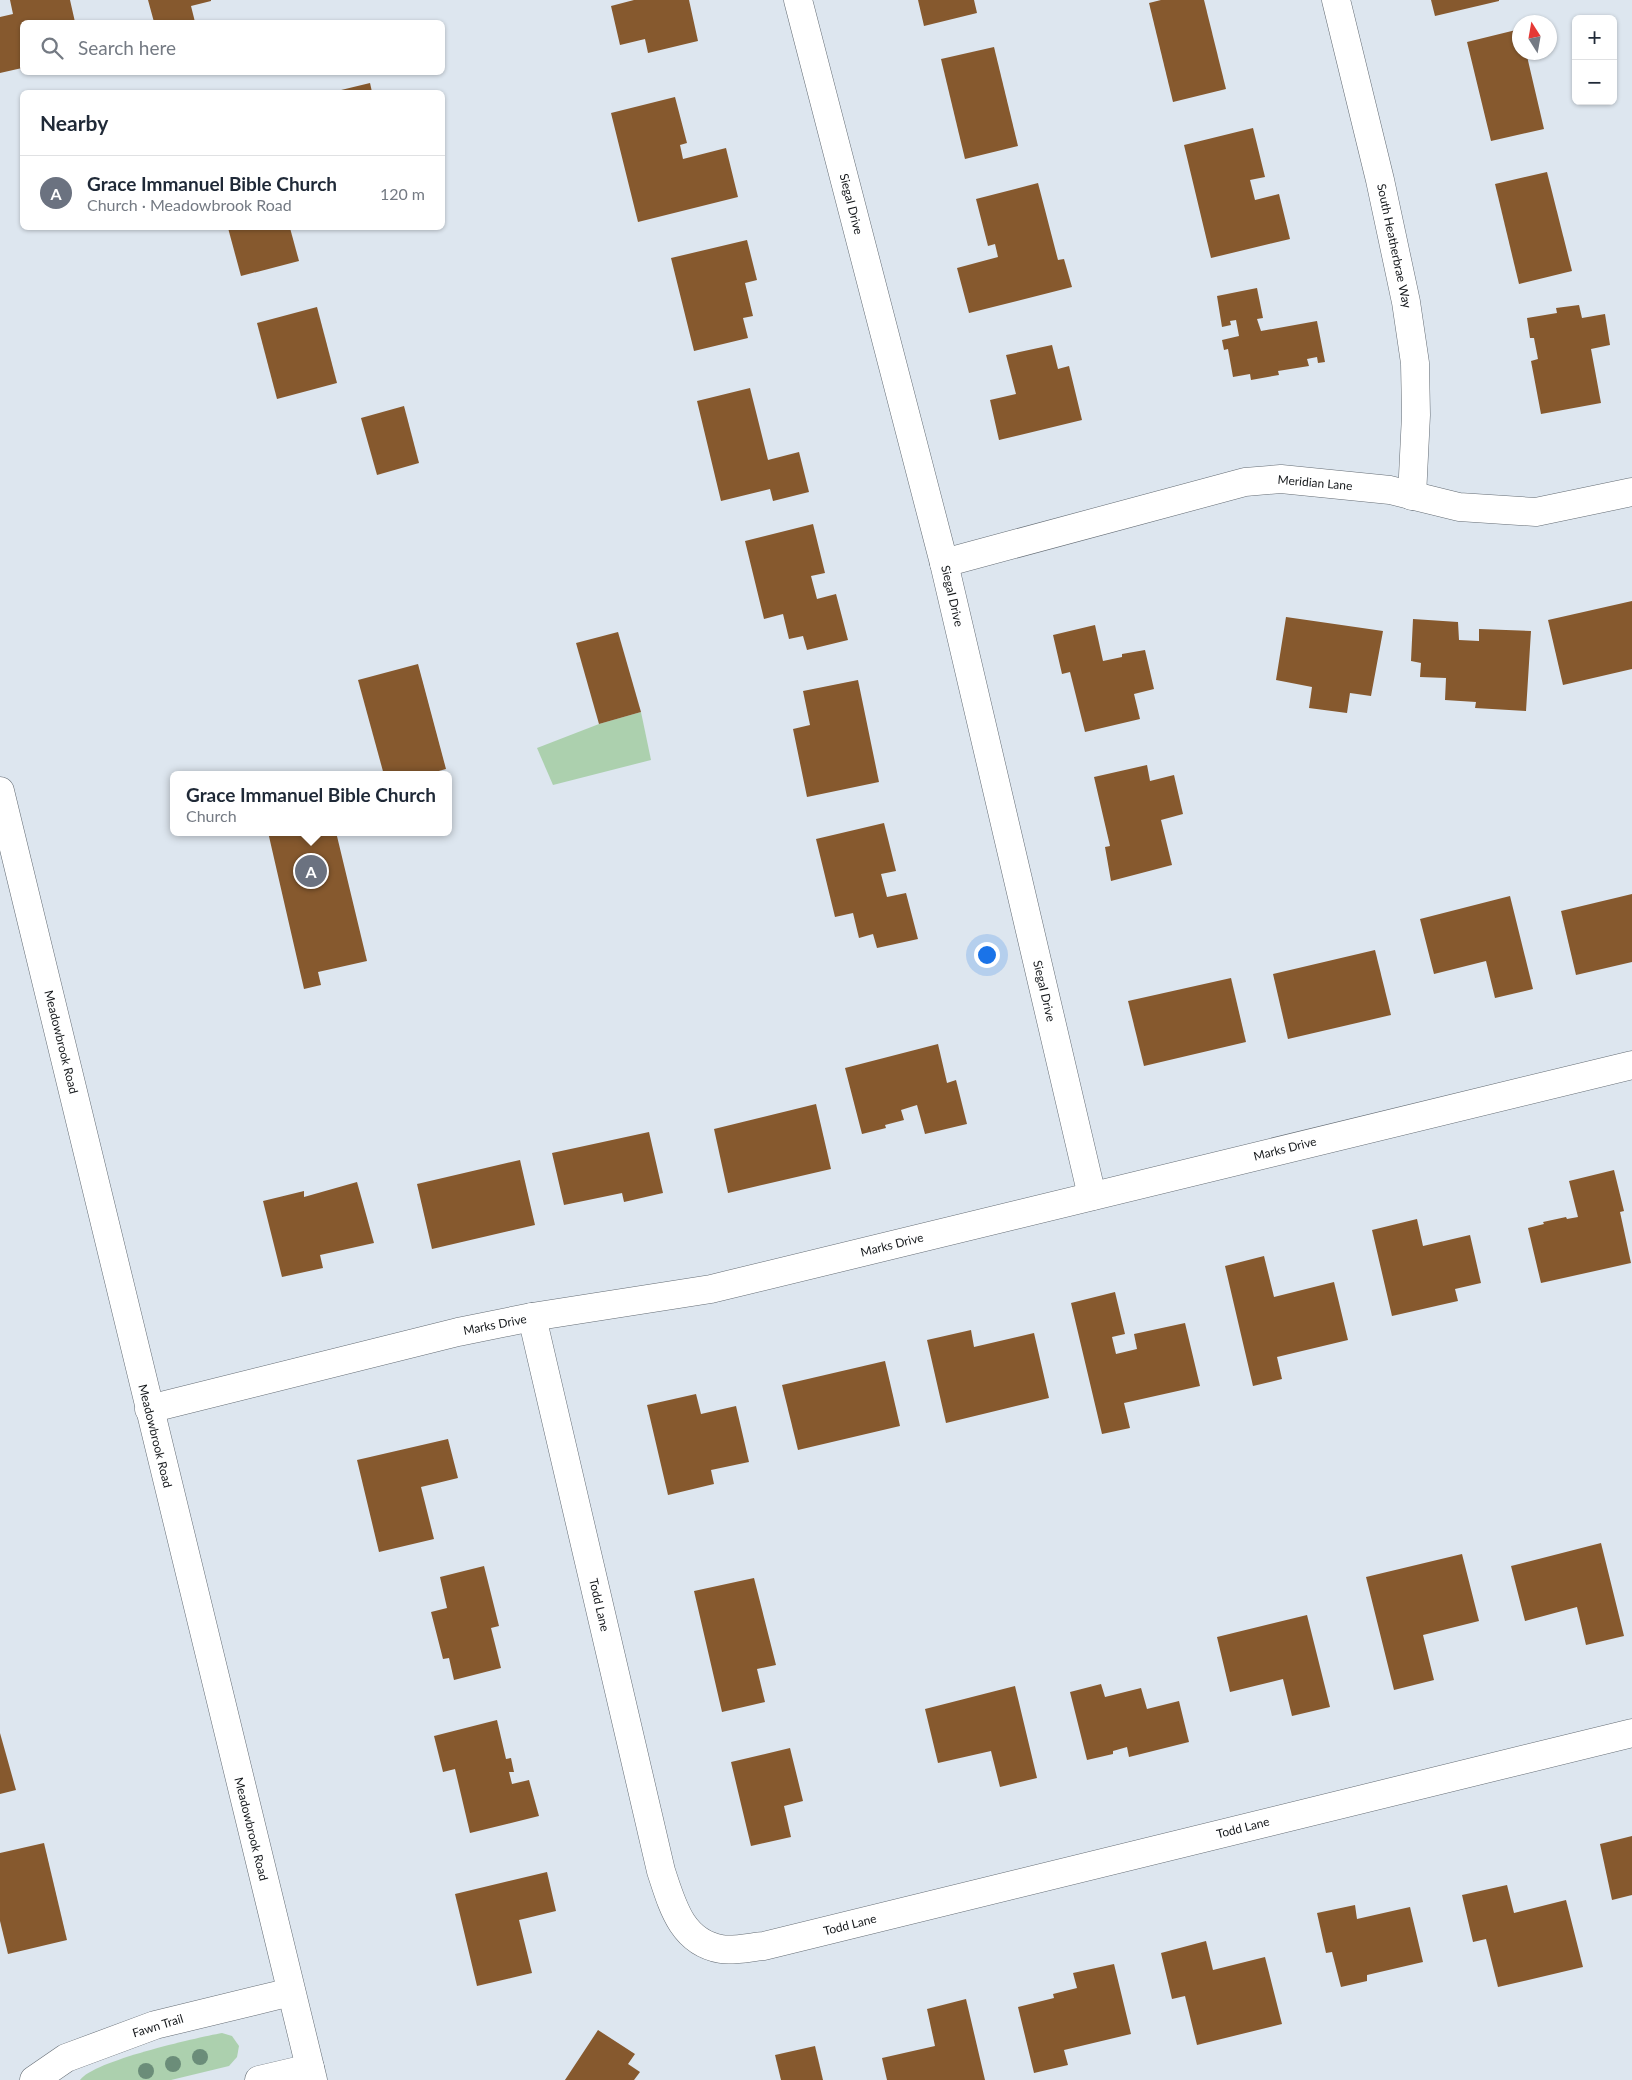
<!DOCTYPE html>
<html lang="en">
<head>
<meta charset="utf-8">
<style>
  body { margin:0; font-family:Lato,sans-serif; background:#f6f6f7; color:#1f2937 }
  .controls { position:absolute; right:15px; top:15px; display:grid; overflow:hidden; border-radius:8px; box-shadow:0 1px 4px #0004 }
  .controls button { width:45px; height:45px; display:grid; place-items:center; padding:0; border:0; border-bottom:1px solid #e0e1e3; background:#fff; color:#1f2937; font:25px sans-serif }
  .compass { position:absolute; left:1512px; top:15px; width:45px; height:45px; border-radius:50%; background:#fff; box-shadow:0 1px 4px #0004; rotate:349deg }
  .you { position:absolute; left:986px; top:954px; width:18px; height:18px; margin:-12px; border:4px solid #fff; border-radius:50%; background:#1a73e8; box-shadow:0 0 0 8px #1a73e833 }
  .badge { display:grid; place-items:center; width:32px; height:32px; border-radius:50%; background:#357666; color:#fff; font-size:16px; font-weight:700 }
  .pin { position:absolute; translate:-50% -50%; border:2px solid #fff; box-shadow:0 1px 5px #0006 }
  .popup { position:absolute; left:170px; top:771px; width:282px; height:65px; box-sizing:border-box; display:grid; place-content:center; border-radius:8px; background:#fff; filter:drop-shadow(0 1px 4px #0005); font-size:16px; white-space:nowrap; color:#747a83 }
  .popup b { font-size:19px; color:#1f2937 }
  .popup::after { content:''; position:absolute; left:50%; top:100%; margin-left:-10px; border:10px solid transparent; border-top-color:#fff }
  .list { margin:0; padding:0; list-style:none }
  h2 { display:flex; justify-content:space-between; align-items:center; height:65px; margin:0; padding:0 20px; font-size:21px }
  h2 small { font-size:16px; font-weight:400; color:#747a83 }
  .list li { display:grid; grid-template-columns:32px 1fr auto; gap:15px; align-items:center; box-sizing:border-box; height:75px; padding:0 20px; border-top:1px solid #e0e1e3 }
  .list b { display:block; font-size:19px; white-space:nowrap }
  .list p { margin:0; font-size:16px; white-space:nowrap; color:#747a83 }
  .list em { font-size:16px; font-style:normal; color:#747a83 }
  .icon { flex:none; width:28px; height:28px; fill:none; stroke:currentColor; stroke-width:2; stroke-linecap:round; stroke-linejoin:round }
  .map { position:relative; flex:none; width:1632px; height:2080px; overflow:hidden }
  .search { position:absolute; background:#fff; box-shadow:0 1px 4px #0004; left:20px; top:20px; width:425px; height:55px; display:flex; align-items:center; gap:12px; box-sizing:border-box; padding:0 18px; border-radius:8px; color:#747a83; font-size:19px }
  .panel { position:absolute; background:#fff; box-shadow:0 1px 4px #0004; left:20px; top:90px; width:425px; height:140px; border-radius:8px }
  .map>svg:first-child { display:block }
  .green { fill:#acd0ae }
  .building { fill:#86592e }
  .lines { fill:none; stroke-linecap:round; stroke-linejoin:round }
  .minor-casing { stroke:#646c74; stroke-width:29 }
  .tertiary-casing { stroke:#646c74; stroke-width:29 }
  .minor { stroke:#fff; stroke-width:28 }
  .tertiary { stroke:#fff; stroke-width:28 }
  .tree { fill:#6b8d79 }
  .labels { text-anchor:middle; stroke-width:5; stroke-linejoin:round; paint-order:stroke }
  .street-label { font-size:12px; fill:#15181b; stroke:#fff }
</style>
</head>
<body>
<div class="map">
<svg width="1632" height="2080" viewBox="0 0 1632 2080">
  <rect width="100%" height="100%" fill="#dde6ef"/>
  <g class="green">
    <polygon points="641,712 651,760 553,785 537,748 599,724"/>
    <path d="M222,2033L232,2036L239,2046L237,2057L229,2066L171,2080H80C93,2061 195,2038 222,2033Z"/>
  </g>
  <g class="building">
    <polygon points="10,0 70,0 75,22 22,22 22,68 0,73 0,17 13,14"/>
    <polygon points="148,0 211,0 211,1 191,6 195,22 154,22"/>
    <polygon points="634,0 689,0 698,41 648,53 645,39 620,45 611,6"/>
    <polygon points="918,0 974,0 977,13 924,26"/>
    <polygon points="1161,0 1204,0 1226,89 1173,102 1149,3"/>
    <polygon points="1431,0 1499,0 1499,1 1435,16"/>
    <polygon points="1520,29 1520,52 1526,52 1544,129 1491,141 1467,42"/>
    <polygon points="994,47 1018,146 965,159 941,59"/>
    <polygon points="370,83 372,92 337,92 337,91"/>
    <polygon points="675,97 687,143 680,145 683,159 726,148 738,197 638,222 611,113"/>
    <polygon points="1253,128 1265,177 1250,180 1255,200 1279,194 1290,239 1211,258 1184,145"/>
    <polygon points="1547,172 1572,271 1519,284 1495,184"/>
    <polygon points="1038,183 1058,260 1064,259 1072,287 969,313 957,268 998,257 995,244 988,246 976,199"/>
    <polygon points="228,228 290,228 299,261 241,276"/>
    <polygon points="747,240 757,280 745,283 753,316 743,318 748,338 694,351 671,258"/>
    <polygon points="1257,288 1263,318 1257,319 1261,331 1317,321 1325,362 1318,363 1317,357 1307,359 1309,366 1278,371 1279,375 1251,380 1250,374 1233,377 1228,349 1224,350 1222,340 1239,336 1236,320 1230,321 1231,325 1222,327 1217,296"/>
    <polygon points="1579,305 1582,318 1605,314 1610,345 1591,349 1601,403 1541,414 1531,361 1538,359 1534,338 1530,338 1527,318 1557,313 1556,308"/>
    <polygon points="317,307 337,383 277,399 257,323"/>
    <polygon points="1052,345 1058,369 1069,366 1082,420 999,440 990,400 1016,394 1006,355"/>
    <polygon points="750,388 768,460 799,452 809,492 773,501 770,489 721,501 697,401"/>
    <polygon points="404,406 419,463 377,475 361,418"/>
    <polygon points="813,524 825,573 811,576 817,599 836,594 848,640 807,650 803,636 789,639 783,614 764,619 745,541"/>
    <polygon points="1632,601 1632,669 1563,685 1548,620"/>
    <polygon points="1286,617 1383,631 1371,696 1350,693 1347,713 1309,708 1312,687 1276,680"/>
    <polygon points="1413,619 1458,622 1459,640 1479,641 1479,629 1531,631 1526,711 1475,708 1476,702 1445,700 1446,678 1420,677 1421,663 1411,661"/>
    <polygon points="1095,625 1103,661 1122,657 1122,654 1145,650 1154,689 1134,694 1140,719 1085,732 1070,672 1062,674 1053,635"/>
    <polygon points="618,632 641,712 599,724 576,643"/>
    <polygon points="418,664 446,769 424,775 384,775 358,680"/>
    <polygon points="858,680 879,782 807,797 793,729 810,725 803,691"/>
    <polygon points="1147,765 1150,781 1174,775 1183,814 1161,820 1172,865 1111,881 1105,847 1110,846 1094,777"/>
    <polygon points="884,823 896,871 881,874 887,897 906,893 918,939 877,948 873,934 859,938 853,913 835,917 816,839"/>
    <polygon points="268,832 336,832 367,961 318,972 321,985 304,989"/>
    <polygon points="1632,894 1632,962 1576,975 1561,911"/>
    <polygon points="1510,896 1533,989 1495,998 1486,961 1434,974 1420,919"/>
    <polygon points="1375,950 1391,1015 1288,1039 1273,974"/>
    <polygon points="1231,978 1246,1042 1144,1066 1128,1001"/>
    <polygon points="938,1044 947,1083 956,1080 967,1124 925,1134 917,1105 901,1110 904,1120 885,1125 886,1128 862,1134 845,1068"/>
    <polygon points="816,1104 831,1169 728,1193 714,1129"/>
    <polygon points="649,1132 663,1193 624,1202 622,1193 564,1205 552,1153"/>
    <polygon points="520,1160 535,1225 432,1249 417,1184"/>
    <polygon points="1614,1170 1624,1211 1620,1212 1631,1263 1541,1283 1528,1228 1544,1224 1543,1222 1566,1217 1567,1219 1578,1217 1569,1181"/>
    <polygon points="357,1182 374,1243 320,1255 323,1268 282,1277 263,1201 304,1191 304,1197"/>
    <polygon points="1417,1219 1423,1246 1470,1235 1481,1283 1455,1289 1458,1301 1392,1316 1372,1230"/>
    <polygon points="1264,1256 1274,1297 1334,1282 1348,1340 1277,1357 1282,1379 1253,1386 1225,1266"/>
    <polygon points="1115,1292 1125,1334 1112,1337 1116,1354 1137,1349 1134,1334 1185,1323 1200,1386 1124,1403 1130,1428 1102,1434 1071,1303"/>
    <polygon points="971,1330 974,1347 1034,1333 1049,1398 946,1423 927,1340"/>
    <polygon points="885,1361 900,1426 798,1450 782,1385"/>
    <polygon points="696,1394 701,1414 736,1406 749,1462 711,1470 714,1484 668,1495 647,1405"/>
    <polygon points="448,1439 458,1478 421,1487 434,1539 379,1552 357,1460"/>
    <polygon points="1601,1543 1624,1636 1586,1645 1577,1607 1525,1621 1511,1566"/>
    <polygon points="1462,1554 1479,1621 1423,1635 1434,1680 1394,1690 1366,1577"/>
    <polygon points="484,1566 499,1626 491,1628 501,1668 454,1680 449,1658 443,1659 431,1612 447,1608 440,1577"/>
    <polygon points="754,1578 776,1665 757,1669 765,1702 722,1712 694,1591"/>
    <polygon points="1307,1615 1330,1707 1292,1716 1283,1679 1230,1692 1217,1637"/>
    <polygon points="1101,1684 1105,1697 1141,1688 1147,1709 1179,1701 1189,1742 1129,1757 1127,1747 1113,1751 1113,1754 1087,1760 1070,1692"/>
    <polygon points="1015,1686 1037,1778 1000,1787 991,1751 938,1763 925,1709"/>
    <polygon points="497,1720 506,1759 511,1758 514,1772 509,1772 512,1784 529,1780 539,1816 470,1833 455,1769 443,1772 434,1736"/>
    <polygon points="0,1733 16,1790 0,1794"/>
    <polygon points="790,1748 803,1801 784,1806 791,1837 751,1846 731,1762"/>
    <polygon points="1632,1836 1632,1895 1612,1900 1600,1844"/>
    <polygon points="44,1843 67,1940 8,1954 0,1921 0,1853"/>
    <polygon points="547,1872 556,1911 519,1920 532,1973 477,1986 455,1894"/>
    <polygon points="1507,1885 1514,1913 1566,1900 1583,1967 1498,1987 1486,1939 1473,1942 1462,1895"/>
    <polygon points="1355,1905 1357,1919 1410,1907 1423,1962 1367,1975 1367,1981 1341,1987 1332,1952 1326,1953 1317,1913"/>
    <polygon points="1206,1941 1213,1970 1265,1957 1282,2024 1197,2045 1185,1996 1172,1999 1161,1953"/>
    <polygon points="1114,1964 1131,2034 1064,2050 1068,2065 1034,2073 1018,2007 1054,1998 1053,1994 1077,1988 1073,1973"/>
    <polygon points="966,1999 985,2080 887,2080 882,2058 935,2046 927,2009"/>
    <polygon points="598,2030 635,2054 628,2064 640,2072 634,2080 565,2080"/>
    <polygon points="815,2046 823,2080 781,2080 775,2055"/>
  </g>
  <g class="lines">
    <g class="minor-casing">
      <g id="minor">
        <polyline points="798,0 944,563 1092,1196"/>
        <polyline points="1336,0 1380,180 1406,302 1415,363 1416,415 1412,496"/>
        <polyline points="944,563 1245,482 1281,479 1390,490 1459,507 1536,512 1632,492"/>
        <path d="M532,1317L661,1871C672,1904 681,1942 721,1949C734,1951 751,1947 764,1946L1632,1733"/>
        <polyline points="149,1409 458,1332 532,1317 711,1289 1632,1065"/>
        <polyline points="34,2080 66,2058 155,2025 291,1992"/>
        <polyline points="259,2080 310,2068"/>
      </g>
    </g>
    <g class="tertiary-casing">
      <polyline id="tertiary" points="0,791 313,2080"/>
    </g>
    <use href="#minor" class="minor"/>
    <use href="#tertiary" class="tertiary"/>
  </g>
  <g class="tree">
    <circle cx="200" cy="2057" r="8"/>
    <circle cx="173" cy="2064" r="8"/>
    <circle cx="146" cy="2071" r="8"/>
  </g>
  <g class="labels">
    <g class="street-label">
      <text transform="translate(851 204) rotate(76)" y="4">Siegal Drive</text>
      <text transform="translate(1394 246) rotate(78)" y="4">South Heatherbrae Way</text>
      <text transform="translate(1315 483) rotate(5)" y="4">Meridian Lane</text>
      <text transform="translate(952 596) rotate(77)" y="4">Siegal Drive</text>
      <text transform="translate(1044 991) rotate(77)" y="4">Siegal Drive</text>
      <text transform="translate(61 1042) rotate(76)" y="4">Meadowbrook Road</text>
      <text transform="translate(1285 1149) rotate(-14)" y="4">Marks Drive</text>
      <text transform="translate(892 1245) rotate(-14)" y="4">Marks Drive</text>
      <text transform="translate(495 1325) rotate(-11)" y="4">Marks Drive</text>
      <text transform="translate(155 1436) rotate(76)" y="4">Meadowbrook Road</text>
      <text transform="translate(599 1605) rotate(77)" y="4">Todd Lane</text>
      <text transform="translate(1243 1828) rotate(-14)" y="4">Todd Lane</text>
      <text transform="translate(251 1829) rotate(76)" y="4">Meadowbrook Road</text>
      <text transform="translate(850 1925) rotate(-14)" y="4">Todd Lane</text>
      <text transform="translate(158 2026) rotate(-17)" y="4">Fawn Trail</text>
    </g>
  </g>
</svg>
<div class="controls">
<button>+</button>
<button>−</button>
</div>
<svg class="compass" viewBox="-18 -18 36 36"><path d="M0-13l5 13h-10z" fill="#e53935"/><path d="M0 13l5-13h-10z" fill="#747a83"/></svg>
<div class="you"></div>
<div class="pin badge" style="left:311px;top:871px;background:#6b7280">A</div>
<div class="popup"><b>Grace Immanuel Bible Church</b>Church</div>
<div class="search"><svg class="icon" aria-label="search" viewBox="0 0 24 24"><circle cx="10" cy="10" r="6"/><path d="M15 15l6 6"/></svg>Search here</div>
<section class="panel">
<h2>Nearby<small></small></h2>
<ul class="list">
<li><span class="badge" style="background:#6b7280">A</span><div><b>Grace Immanuel Bible Church</b><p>Church · Meadowbrook Road</p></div><em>120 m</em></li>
</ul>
</section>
</div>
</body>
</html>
